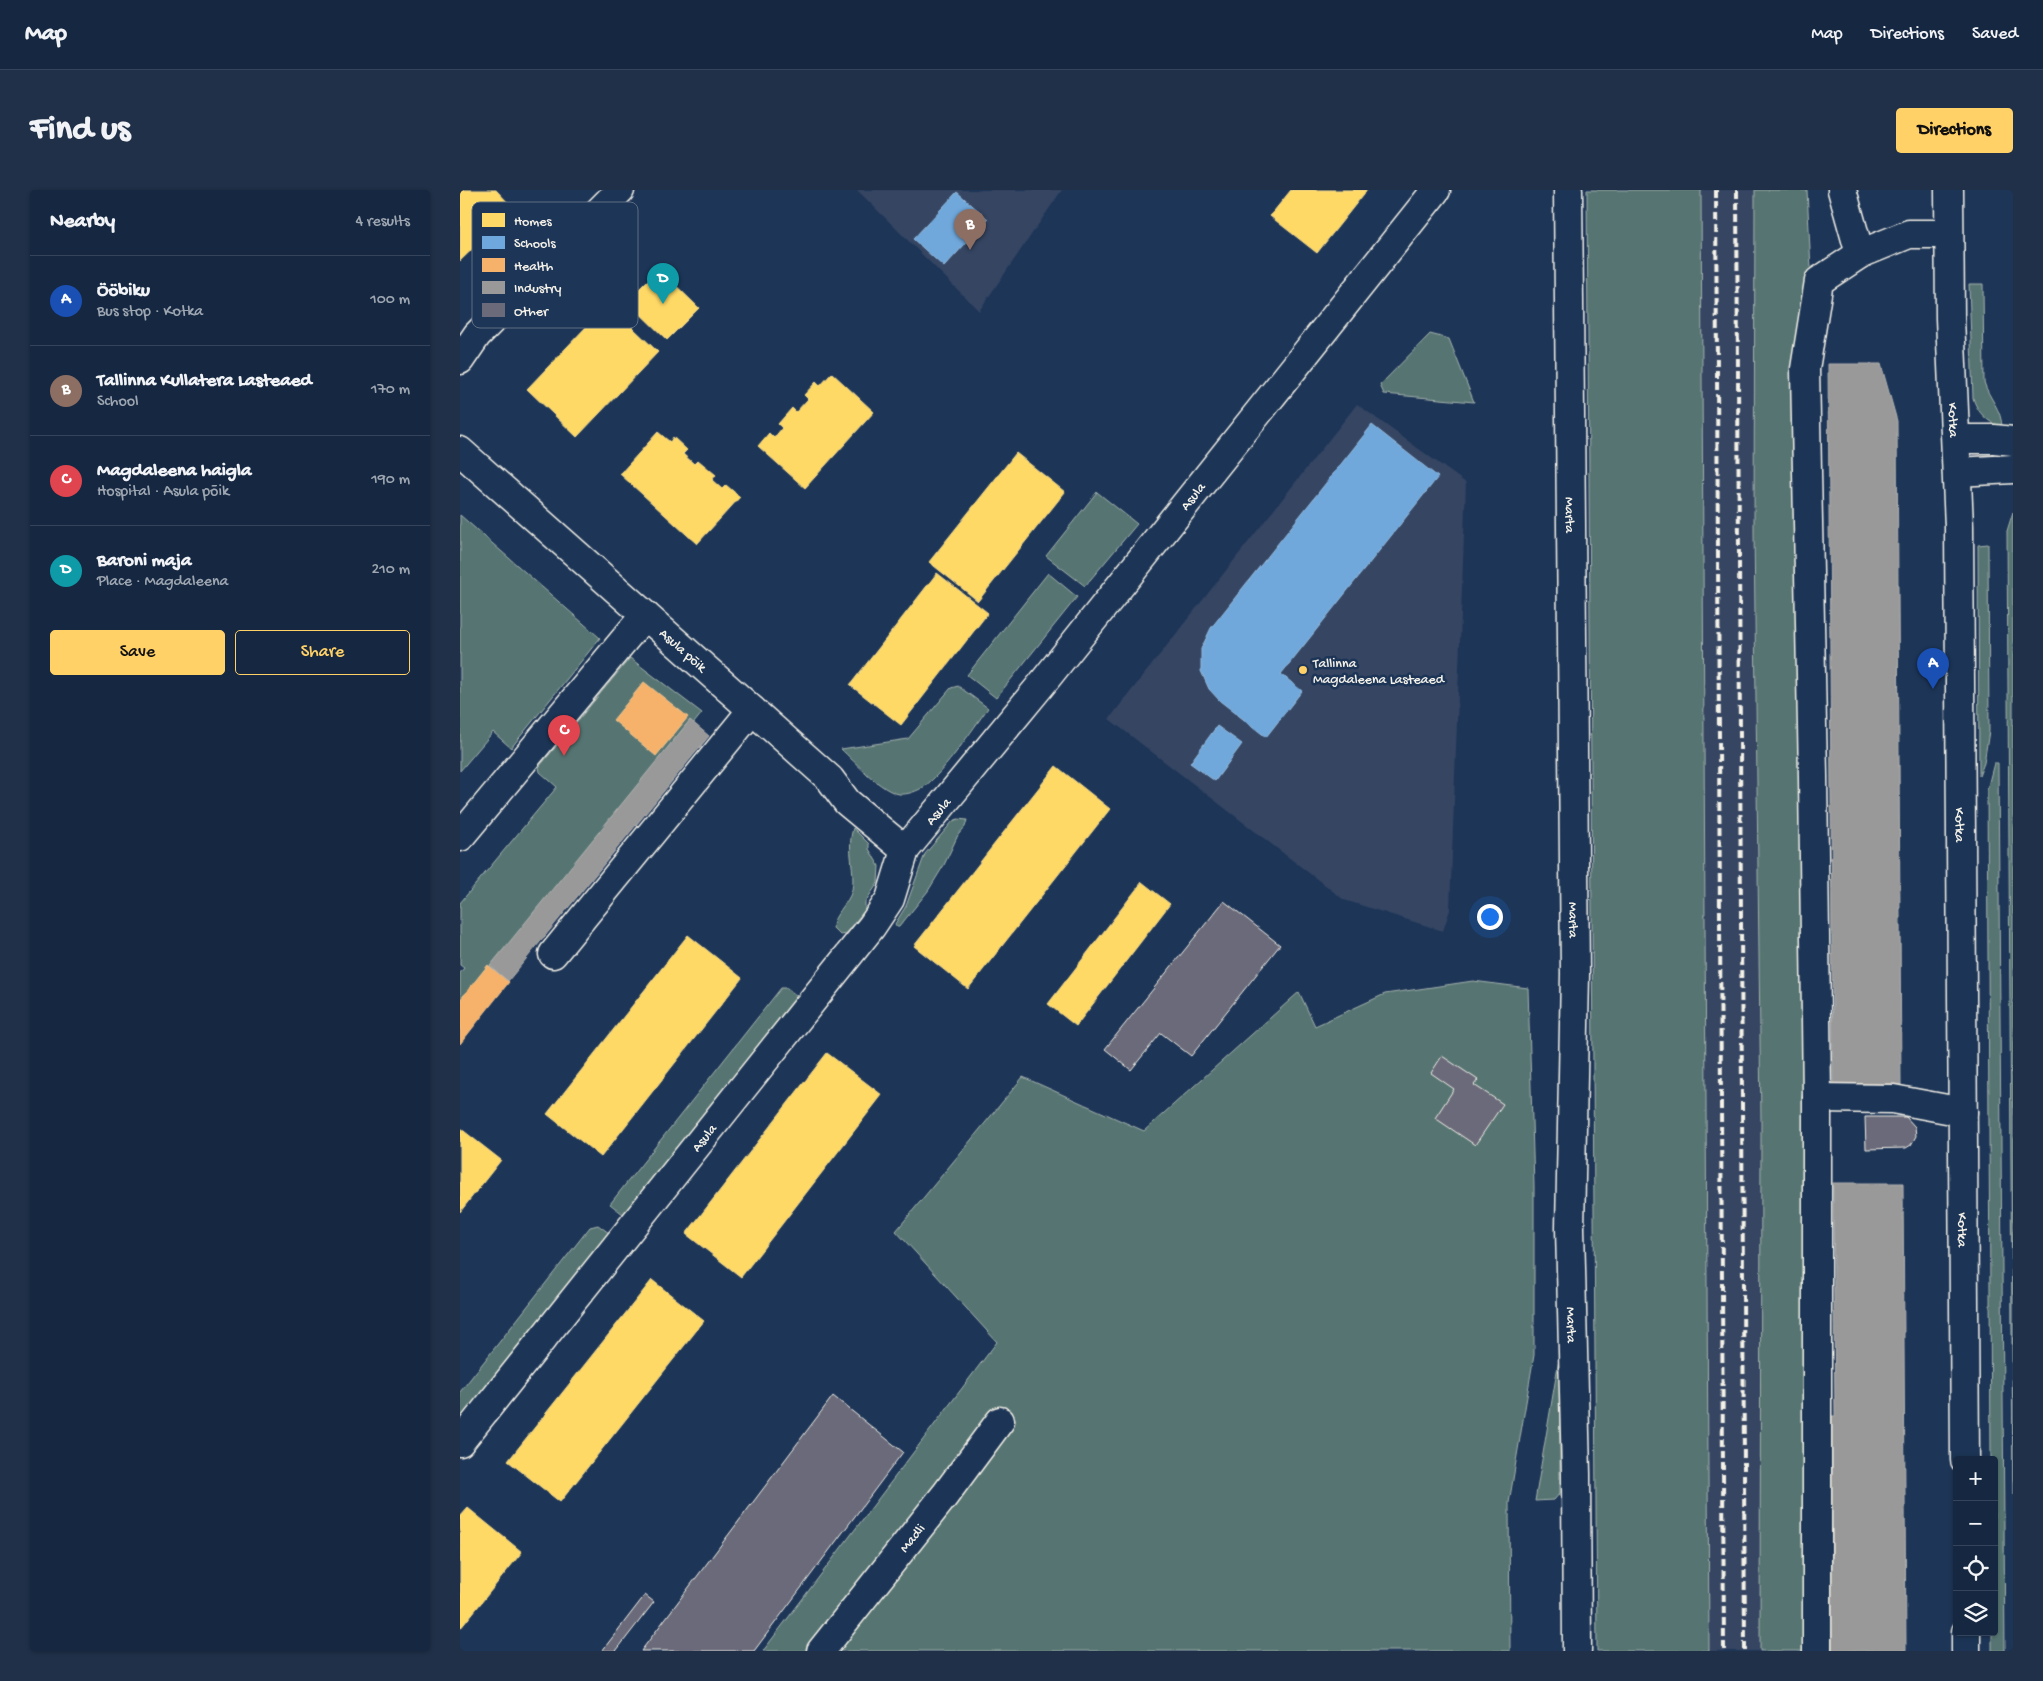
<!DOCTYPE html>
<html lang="en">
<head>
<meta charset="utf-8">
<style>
  body { margin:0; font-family:"Gochi Hand",sans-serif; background:#1f3048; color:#f1f3f6 }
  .controls { position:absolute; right:15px; bottom:15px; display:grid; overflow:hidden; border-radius:5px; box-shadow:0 1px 4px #0004 }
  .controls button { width:45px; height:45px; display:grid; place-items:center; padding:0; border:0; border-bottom:1px solid #35445a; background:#162841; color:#f1f3f6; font:25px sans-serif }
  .you { position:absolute; left:1029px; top:726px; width:18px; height:18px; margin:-12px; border:4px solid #fff; border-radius:50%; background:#1a73e8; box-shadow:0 0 0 8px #1a73e833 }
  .badge { display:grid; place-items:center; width:32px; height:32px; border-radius:50%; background:#ffd166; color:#fff; font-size:16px; font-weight:700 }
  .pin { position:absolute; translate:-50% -41px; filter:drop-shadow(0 1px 2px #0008) }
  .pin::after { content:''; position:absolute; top:26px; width:18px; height:15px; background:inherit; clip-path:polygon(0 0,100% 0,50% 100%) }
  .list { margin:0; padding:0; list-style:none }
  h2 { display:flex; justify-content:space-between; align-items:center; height:65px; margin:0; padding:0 20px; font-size:21px }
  h2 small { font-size:16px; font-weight:400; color:#9ea6b1 }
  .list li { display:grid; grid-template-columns:32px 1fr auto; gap:15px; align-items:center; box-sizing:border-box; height:90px; padding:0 20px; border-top:1px solid #35445a }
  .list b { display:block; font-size:19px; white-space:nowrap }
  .list p { margin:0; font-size:16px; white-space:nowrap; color:#9ea6b1 }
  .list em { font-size:16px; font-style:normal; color:#9ea6b1 }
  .actions { display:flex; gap:10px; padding:15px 20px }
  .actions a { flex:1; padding:11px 0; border:1px solid #ffd166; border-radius:5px; text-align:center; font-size:18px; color:#ffd166 }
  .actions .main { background:#ffd166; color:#111 }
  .icon { flex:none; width:28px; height:28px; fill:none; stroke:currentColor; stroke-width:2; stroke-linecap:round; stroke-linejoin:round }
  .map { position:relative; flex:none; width:1553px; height:1461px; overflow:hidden; border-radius:5px }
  header { display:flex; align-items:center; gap:30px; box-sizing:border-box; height:70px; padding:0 25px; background:#162841; border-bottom:1px solid #35445a }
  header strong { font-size:24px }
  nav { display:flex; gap:28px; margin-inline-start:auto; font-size:18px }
  .intro { display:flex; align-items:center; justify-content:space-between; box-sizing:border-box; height:120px; padding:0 30px }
  h1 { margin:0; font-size:35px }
  .button { padding:12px 22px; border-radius:5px; background:#ffd166; color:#111; font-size:18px; font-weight:700 }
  main { display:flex; gap:30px; padding:0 30px }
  aside { flex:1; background:#162841; border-radius:5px; box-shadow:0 1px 4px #0004 }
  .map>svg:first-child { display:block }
  .built { fill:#344562 }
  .green { fill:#567472; stroke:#a5b2ad }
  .homes { fill:#ffd966; stroke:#fce08d }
  .schools { fill:#6fa8dc; stroke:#97bee0 }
  .health { fill:#f6b26b; stroke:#f5c590 }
  .industry { fill:#999; stroke:#b4b3b1 }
  .building { fill:#6a6a7a; stroke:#f4f1e8 }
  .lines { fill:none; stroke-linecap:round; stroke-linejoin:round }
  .minor-casing { stroke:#f4f1e8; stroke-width:31 }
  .minor { stroke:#1d3557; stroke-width:28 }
  .rail { stroke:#f4f1e8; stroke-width:4; stroke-dasharray:8 4; stroke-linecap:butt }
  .poi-dot { fill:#ffd166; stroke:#1d3557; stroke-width:2 }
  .labels { text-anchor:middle; stroke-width:5; stroke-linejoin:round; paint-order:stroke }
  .street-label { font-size:14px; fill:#f4f1e8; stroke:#1d3557 }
  .poi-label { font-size:14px; fill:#f4f1e8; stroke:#1d3557; text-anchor:start }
  .key { fill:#1d3557; stroke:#5e6d82; stroke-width:1 }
  .key-label { font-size:14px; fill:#f4f1e8 }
</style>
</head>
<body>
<header>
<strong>Map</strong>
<nav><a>Map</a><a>Directions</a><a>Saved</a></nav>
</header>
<div class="intro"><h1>Find us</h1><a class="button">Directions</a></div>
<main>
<aside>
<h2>Nearby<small>4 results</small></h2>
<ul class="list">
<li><span class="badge" style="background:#1a4fb4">A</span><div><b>Ööbiku</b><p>Bus stop · Kotka</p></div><em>100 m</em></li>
<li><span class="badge" style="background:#8d6e63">B</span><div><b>Tallinna Kullatera Lasteaed</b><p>School</p></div><em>170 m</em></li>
<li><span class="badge" style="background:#e0444e">C</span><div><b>Magdaleena haigla</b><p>Hospital · Asula põik</p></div><em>190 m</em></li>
<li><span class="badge" style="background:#0f9aa8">D</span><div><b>Baroni maja</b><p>Place · Magdaleena</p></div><em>210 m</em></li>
</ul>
<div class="actions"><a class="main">Save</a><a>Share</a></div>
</aside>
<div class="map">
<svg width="1553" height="1461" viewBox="0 0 1553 1461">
  <rect width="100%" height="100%" fill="#1d3557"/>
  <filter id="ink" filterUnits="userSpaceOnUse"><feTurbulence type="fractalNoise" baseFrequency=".02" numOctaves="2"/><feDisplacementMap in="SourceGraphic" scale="10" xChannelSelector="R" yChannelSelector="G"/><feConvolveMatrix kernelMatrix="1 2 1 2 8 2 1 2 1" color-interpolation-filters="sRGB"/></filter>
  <g filter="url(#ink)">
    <g class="built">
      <polygon points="397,0 602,0 519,121"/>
      <polygon points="1241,0 1295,0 1294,341 1301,933 1300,1461 1249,1461"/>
      <polygon points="897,214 1006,293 990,720 983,741 884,710 649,529"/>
    </g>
    <g class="green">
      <polygon points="1127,0 1241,0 1249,1461 1137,1461"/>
      <polygon points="1295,0 1347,0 1351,79 1342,104 1337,167 1348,1461 1300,1461 1301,933 1294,341"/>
      <path d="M1509,94H1523L1524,192C1529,209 1542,219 1542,238C1527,231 1518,224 1513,208Z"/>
      <polygon points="970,144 989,149 1014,212 924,204 920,195"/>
      <polygon points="637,302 677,334 625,396 586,366"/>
      <polygon points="1553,322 1553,1304 1547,341"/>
      <polygon points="0,325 140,448 51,558 33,542 0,581"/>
      <polygon points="1528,354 1529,541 1524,573 1519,586 1518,355"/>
      <polygon points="588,383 617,407 536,508 507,485"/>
      <polygon points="170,468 242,523 0,822 0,783 4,778 0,775 0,713 97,597 80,582 79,577"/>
      <path d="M498,496L528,518C512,540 485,581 465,596C458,601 447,605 439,604C421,601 395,572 381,559L448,549L491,498Z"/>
      <polygon points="1534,573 1538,573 1545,1461 1532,1461 1532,1442 1534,1442 1534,1270 1531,1270 1527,600"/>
      <polygon points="498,629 507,630 505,637 498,645 484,675 468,701 439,737 437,737 435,734 446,716 465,664 493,631"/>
      <path d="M393,638L409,654V659L419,676L418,693L405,712V720L385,744L380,745L373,738C372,725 389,714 392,700C396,680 386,661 393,638Z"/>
      <polygon points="1013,791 1068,798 1074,996 1074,1165 1049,1313 1050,1461 303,1461 537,1152 436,1041 563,887 684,941 839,802 855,836 925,804"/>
      <polygon points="321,798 327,798 337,806 163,1024 150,1014"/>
      <polygon points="138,1035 149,1043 0,1230 0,1202 130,1037"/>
      <polygon points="1100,1163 1100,1303 1094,1310 1075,1311"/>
    </g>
    <g class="homes">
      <polygon points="0,0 36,0 54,19 0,71"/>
      <polygon points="831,0 907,0 857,63 810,26"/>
      <polygon points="199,79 239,118 207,150 167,111"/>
      <polygon points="148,114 198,162 117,247 67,199"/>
      <polygon points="372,183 414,222 345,298 298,256 309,243 314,248 322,238 318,234 332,218 336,222 348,209 344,205 356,192 360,196"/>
      <polygon points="198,242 210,252 213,247 227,260 223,264 234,274 238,270 256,285 252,290 262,299 266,295 280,307 237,354 160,284"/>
      <polygon points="556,263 605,302 518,411 469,372"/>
      <polygon points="477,383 528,423 441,535 390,495"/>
      <polygon points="596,576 650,619 508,799 454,756"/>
      <polygon points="682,692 710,714 616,836 588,814"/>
      <polygon points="228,745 282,788 141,967 87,924"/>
      <polygon points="367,863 422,905 281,1087 226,1044"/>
      <polygon points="0,938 41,970 0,1022"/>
      <polygon points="192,1090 244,1131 100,1312 48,1271"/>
      <polygon points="8,1318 62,1362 0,1439 0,1327"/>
    </g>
    <g class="schools">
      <polygon points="497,2 528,29 484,77 453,49"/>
      <polygon points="912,235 978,287 821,484 842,501 806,547 760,511 749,499 741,481 741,459 751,438"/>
      <polygon points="757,536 782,554 755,591 730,573"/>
    </g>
    <g class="health">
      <polygon points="184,492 228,527 196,566 153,530"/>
      <polygon points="28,775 49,792 0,854 0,810"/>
    </g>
    <g class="industry">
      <polygon points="1368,174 1421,174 1437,231 1441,897 1373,897"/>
      <polygon points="230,530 249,546 48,791 30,776"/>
      <polygon points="1373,993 1443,993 1446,1461 1372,1461 1370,1226 1375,1226"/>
    </g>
    <g class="building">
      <polygon points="764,711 820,755 731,866 701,843 671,880 645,859"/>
      <polygon points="982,866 1018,890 1014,895 1043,914 1015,955 975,928 994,899 971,883"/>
      <polygon points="1405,927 1446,927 1455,937 1456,946 1451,955 1446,958 1406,959"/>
      <polygon points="373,1206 443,1262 294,1461 181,1461"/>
      <polygon points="185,1405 194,1412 156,1461 142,1461"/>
    </g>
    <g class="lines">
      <g class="minor-casing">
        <g id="minor">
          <path id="s1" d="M1108,0L1115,784L1110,1038L1116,1284L1117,1461"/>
          <polyline points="1382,0 1400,64"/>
          <path id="s2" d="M1489,0L1490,128L1499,337L1505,1270"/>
          <polyline points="0,170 17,145 160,0"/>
          <polyline points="1496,249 1534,249 1553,251"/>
          <path id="s3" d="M0,261L370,589L387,612L445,660"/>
          <polyline points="1497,282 1553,279"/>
          <polyline points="0,647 185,425"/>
          <polyline points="93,764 292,520"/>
          <polyline points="1357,908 1433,909 1503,922"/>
          <path id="s4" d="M0,1252L412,736L430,709L445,660L581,495L976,0"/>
          <polyline points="1506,1442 1506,1461"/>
          <path id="s5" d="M361,1461L485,1305L540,1231"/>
          <polyline points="1357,1461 1357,908 1353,586 1345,179 1359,91 1400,64 1449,44 1489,44"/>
        </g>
      </g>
      <use href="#minor" class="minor"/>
      <g class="rail">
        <polyline points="1256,0 1264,1461"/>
        <polyline points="1277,0 1285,1461"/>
      </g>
    </g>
  </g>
  <circle class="poi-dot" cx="843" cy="480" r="5"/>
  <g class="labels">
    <g class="street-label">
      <text dy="5" stroke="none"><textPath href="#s2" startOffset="230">Kotka</textPath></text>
      <text dy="5" stroke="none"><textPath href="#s4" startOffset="1200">Asula</textPath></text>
      <text dy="5" stroke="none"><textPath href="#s1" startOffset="325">Marta</textPath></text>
      <text dy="5" stroke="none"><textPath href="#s3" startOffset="299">Asula põik</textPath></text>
      <text dy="5" stroke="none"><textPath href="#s4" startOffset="795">Asula</textPath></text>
      <text dy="5" stroke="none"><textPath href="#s2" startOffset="635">Kotka</textPath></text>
      <text dy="5" stroke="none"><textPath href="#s1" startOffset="730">Marta</textPath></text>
      <text dy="5" stroke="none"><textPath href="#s4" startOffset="390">Asula</textPath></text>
      <text dy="5" stroke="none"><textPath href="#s2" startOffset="1040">Kotka</textPath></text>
      <text dy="5" stroke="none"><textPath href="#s1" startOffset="1135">Marta</textPath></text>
      <text dy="5" stroke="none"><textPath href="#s5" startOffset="145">Madli</textPath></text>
    </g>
    <g class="poi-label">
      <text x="853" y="477">Tallinna<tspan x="853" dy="16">Magdaleena Lasteaed</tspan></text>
    </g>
  </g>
  <rect x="12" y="12" width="166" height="126" rx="8" class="key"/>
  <rect x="22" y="23" width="23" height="14" fill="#ffd966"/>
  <rect x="22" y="46" width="23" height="13" fill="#6fa8dc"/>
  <rect x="22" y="68" width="23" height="14" fill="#f6b26b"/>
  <rect x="22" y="91" width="23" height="13" fill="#999"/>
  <rect x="22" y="113" width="23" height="14" fill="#6a6a7a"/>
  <g class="key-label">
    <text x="54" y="35">Homes</text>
    <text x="54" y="57">Schools</text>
    <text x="54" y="80">Health</text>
    <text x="54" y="102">Industry</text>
    <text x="54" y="125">Other</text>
  </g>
</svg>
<div class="controls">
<button>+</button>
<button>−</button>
<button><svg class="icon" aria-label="locate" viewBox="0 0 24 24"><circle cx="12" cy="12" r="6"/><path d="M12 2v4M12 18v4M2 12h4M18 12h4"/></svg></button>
<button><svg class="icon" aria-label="layers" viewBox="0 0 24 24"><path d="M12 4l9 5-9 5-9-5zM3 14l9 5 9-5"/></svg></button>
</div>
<div class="you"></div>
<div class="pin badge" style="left:1473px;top:499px;background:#1a4fb4">A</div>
<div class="pin badge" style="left:510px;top:60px;background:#8d6e63">B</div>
<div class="pin badge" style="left:104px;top:566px;background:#e0444e">C</div>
<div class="pin badge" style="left:203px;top:114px;background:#0f9aa8">D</div>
</div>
</main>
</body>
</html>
